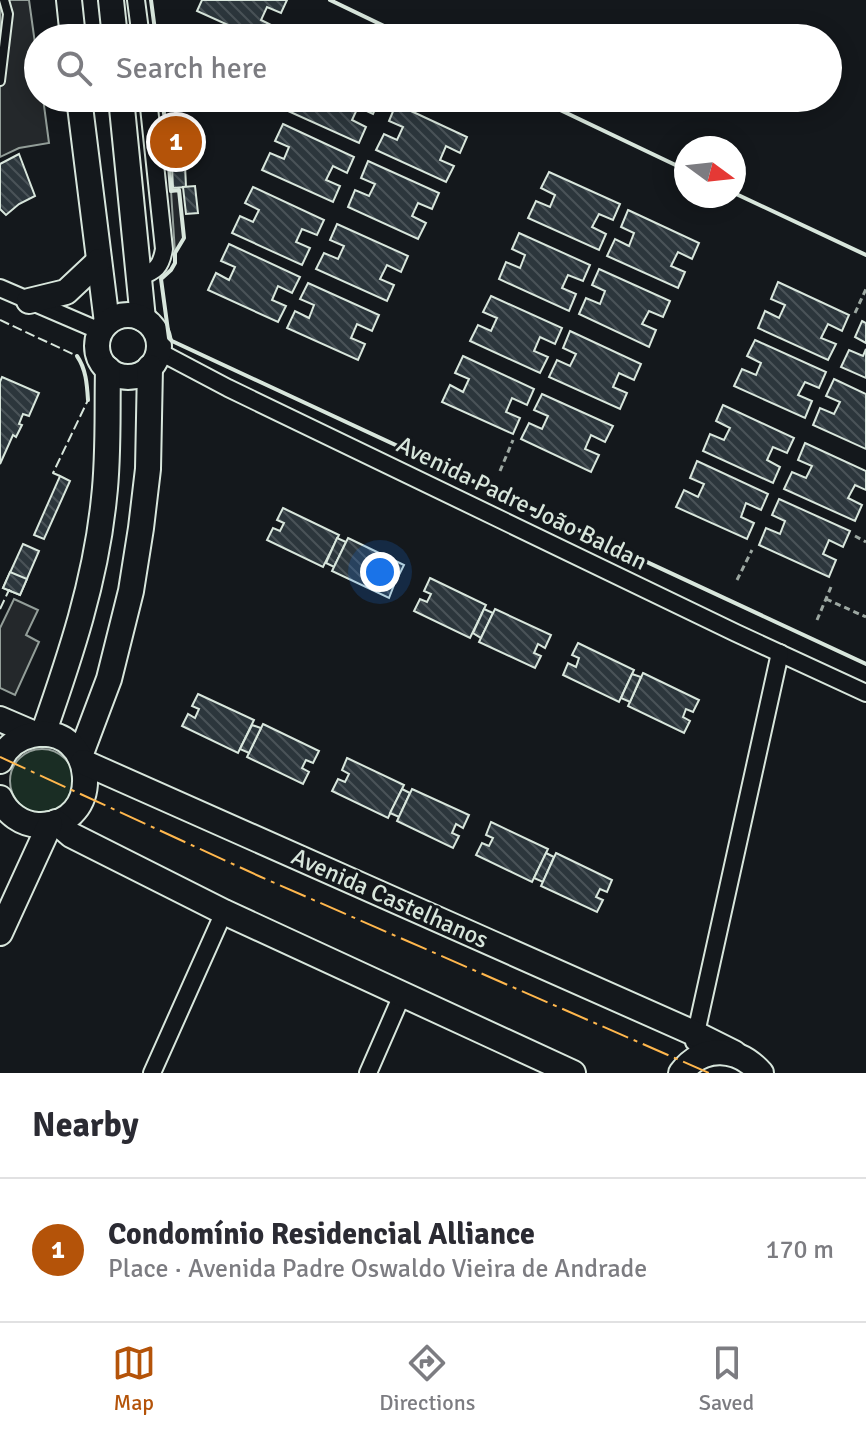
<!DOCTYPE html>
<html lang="en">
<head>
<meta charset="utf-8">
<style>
  body { margin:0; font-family:Signika,sans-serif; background:#f7f7f7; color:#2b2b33 }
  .compass { position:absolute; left:674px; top:136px; width:72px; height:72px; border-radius:50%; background:#fff; box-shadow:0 4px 20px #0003; rotate:105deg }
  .you { position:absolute; left:380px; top:572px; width:28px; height:28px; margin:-20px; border:6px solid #fff; border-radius:50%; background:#1a73e8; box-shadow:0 0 0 12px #1a73e833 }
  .badge { display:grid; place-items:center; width:52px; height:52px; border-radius:50%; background:#b45309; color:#fff; font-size:26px; font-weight:700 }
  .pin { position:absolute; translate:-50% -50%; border:4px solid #fff; box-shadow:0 2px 8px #0006 }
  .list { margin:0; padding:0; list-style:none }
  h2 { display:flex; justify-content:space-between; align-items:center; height:104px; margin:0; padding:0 32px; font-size:34px }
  h2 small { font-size:26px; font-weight:400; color:#7c7c81 }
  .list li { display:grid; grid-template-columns:52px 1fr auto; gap:24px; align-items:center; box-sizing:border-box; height:144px; padding:0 32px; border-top:2px solid #e1e1e2 }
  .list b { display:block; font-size:30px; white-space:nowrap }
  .list p { margin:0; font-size:26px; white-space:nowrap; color:#7c7c81 }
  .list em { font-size:26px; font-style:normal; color:#7c7c81 }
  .icon { flex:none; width:44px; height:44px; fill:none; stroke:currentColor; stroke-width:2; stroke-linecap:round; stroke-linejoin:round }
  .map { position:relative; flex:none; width:866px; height:1073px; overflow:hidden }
  .search { position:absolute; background:#fff; box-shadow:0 4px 20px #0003; left:24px; right:24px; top:24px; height:88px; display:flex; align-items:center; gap:20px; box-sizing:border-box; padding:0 28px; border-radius:44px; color:#7c7c81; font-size:30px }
  .sheet { height:248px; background:#fff }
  nav { display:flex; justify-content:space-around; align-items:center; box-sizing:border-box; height:112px; border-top:2px solid #e1e1e2; background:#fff; font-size:22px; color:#7c7c81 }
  nav a { display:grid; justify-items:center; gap:4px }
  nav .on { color:#b45309 }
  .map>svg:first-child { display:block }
  .green { fill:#1a2d24; stroke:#939e99; stroke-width:2 }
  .parking { fill:#24282b; stroke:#939e99; stroke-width:2 }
  .building { fill:url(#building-back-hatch); stroke:#d8e6dc; stroke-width:2 }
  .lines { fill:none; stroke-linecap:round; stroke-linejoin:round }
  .lane-casing { stroke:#d8e6dc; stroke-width:12 }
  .street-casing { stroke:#d8e6dc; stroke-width:20 }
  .secondary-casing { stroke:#d8e6dc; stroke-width:28 }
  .path { stroke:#9da8a2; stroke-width:3; stroke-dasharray:6 4; stroke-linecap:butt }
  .lane { stroke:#14181c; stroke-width:8 }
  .street { stroke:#14181c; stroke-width:16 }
  .secondary { stroke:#14181c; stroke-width:24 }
  .fence { stroke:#d8e6dc; stroke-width:2; stroke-dasharray:10 4; stroke-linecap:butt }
  .wall { stroke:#d8e6dc; stroke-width:4 }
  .power { stroke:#ffb74d; stroke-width:2; stroke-dasharray:28 6 4 6; stroke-linecap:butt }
  .labels { text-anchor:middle; stroke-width:6; stroke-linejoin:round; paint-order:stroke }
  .street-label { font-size:24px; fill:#d8e6dc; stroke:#14181c }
</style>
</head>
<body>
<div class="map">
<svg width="866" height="1073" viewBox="0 0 866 1073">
  <defs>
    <pattern id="building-back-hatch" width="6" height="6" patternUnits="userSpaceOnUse" patternTransform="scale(2)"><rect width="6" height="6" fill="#2c363c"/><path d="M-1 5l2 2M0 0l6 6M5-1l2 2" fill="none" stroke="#4a5358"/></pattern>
  </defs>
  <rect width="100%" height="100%" fill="#14181c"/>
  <circle class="green" cx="42" cy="781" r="32"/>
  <g class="parking">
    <polygon points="0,0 29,0 38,65 38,98 43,98 49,143 19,148 0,157"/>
    <polygon points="179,190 184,238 175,253 171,191"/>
    <polygon points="14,599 38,610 26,635 39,642 15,695 0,688 0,628"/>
  </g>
  <g class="building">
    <polygon points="202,0 287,0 281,13 267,7 261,20 275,27 269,38 257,38 197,11"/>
    <polygon points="189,26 217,38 184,38"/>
    <polygon points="173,98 197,98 199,109 175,112"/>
    <polygon points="294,98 304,98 310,100 311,98 380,98 373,114 358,107 352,120 366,127 359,143 288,111"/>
    <polygon points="396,104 467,137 460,153 446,146 440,160 454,166 446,182 376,150 384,134 397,140 403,127 389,121"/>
    <polygon points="190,124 190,131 186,132 188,150 170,152 170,147 183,146 182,138 178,139 177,131 167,132 166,127"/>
    <polygon points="283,124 354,157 347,173 333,166 326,180 340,186 333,202 262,170 270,153 284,159 289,147 275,141"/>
    <polygon points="177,131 178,139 182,138 183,146 170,147 168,132"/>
    <polygon points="19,154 35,196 19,204 6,215 0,209 0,164"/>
    <polygon points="368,161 439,193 432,209 418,203 412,216 426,223 418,239 348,207 355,190 369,196 375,184 361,178"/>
    <polygon points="185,165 186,187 173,188 172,166"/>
    <polygon points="549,172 620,204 613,220 599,214 592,227 606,234 599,250 528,218 536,201 550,207 555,195 541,188"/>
    <polygon points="195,186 198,213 186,214 183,187"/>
    <polygon points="253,187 324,220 317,235 302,229 296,242 310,248 302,265 232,233 240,216 253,222 259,210 245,203"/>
    <polygon points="628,210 699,243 692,259 678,252 671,266 685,272 678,288 607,256 615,239 629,246 634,233 621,227"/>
    <polygon points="337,224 408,256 401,272 387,265 380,279 394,285 387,301 316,269 324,253 338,259 344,246 330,240"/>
    <polygon points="519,233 590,265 583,281 568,275 562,288 576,294 569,311 499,279 506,262 520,268 525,255 512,249"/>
    <polygon points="229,244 300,277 292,293 278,286 272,300 286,306 278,322 208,290 216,273 229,280 235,267 221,261"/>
    <polygon points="599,269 670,301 663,317 649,311 642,324 656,330 649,347 579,314 586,298 600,304 605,291 592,285"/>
    <polygon points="778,282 849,315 842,331 828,324 821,338 836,344 828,360 758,328 765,311 779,318 785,305 771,299"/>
    <polygon points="308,283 379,315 372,331 357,324 351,338 365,344 358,360 287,328 295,311 309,318 314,305 300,299"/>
    <polygon points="491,296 562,328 555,344 540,337 534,351 548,357 540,373 470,341 478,325 491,331 497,318 483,312"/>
    <polygon points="862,321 866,323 866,343 855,337"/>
    <polygon points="570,331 641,364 634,380 619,373 613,387 627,393 620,409 549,377 557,360 570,366 576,354 563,348"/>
    <polygon points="755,340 826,372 819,388 805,382 798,395 812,401 805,418 734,386 742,369 756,375 761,363 747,356"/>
    <polygon points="866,349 866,378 841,367 849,350 863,356"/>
    <polygon points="463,356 534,389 527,405 512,398 506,412 520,418 513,434 442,402 450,385 463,392 469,379 455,373"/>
    <polygon points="2,377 39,393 29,416 23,414 19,424 22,425 16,437 13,435 0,464 0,382"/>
    <polygon points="834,379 866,394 866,449 813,425 820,408 834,414 840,402 826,396"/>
    <polygon points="542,394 613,426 605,442 591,435 585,449 599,455 591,472 521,439 529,423 542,429 548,416 534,410"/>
    <polygon points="723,405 794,438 787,453 773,447 767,460 780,467 773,483 703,451 710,434 724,440 730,428 716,421"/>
    <polygon points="805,443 866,471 866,490 855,485 848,498 862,505 855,521 784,489 792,472 806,478 812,466 798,460"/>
    <polygon points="697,461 768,494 761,510 746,503 741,517 754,523 747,539 676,507 684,490 698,497 704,484 690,478"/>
    <polygon points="60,476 70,481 44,539 34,535"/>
    <polygon points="779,499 850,531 843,547 829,540 823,554 836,560 829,577 759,545 766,528 780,534 785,521 772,515"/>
    <polygon points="283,508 339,535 323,567 267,540 273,528 280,531 284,523 277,520"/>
    <polygon points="337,538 346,542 334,567 326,563"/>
    <polygon points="348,538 404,565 398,577 391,574 387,582 394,585 389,598 332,571"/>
    <polygon points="23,544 39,551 20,595 3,588"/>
    <polygon points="10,572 27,579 20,595 3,588"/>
    <polygon points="430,578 486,605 470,638 414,611 420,599 427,602 431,594 424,591"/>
    <polygon points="484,609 493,613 481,638 473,633"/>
    <polygon points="495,609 551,635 545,648 538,644 534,653 541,656 535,668 479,642"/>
    <polygon points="578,643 634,670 619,702 563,675 568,663 576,667 579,658 572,655"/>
    <polygon points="643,673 699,700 693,712 686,709 683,717 690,721 684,733 628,706"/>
    <polygon points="632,674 641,677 630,702 621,698"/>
    <polygon points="198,694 254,720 238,753 182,726 188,714 195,718 199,709 192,706"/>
    <polygon points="263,724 319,751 313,763 306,760 302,768 309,772 303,784 247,757"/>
    <polygon points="252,725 261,728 249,753 240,749"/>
    <polygon points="347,758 404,785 388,818 332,791 338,779 345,782 349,774 342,770"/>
    <polygon points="402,789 410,793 399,817 390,813"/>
    <polygon points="412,789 469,815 463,828 456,824 452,833 459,836 453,848 397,821"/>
    <polygon points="491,822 548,849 532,882 476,855 482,843 489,846 493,838 486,835"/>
    <polygon points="546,853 554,857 543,882 534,878"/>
    <polygon points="556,853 612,880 607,892 600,889 596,897 603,900 597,912 541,886"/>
  </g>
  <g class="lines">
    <g class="lane-casing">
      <polyline id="lane" points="0,81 8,14 4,0"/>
    </g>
    <g class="street-casing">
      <g id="street">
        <polyline points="136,0 141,38"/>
        <path d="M139,277C156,271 161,267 164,249L148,98"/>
        <polyline points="0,288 100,331"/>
        <polyline points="158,351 228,388 736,633 866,693"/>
        <polyline points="694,1042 780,653"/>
        <polyline points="152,1073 224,912"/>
        <polyline points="368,1073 402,995"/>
      </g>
    </g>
    <g class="secondary-casing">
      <g id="secondary">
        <polyline points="69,0 73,38"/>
        <polyline points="111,0 115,38"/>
        <polyline points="79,98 107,323"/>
        <polyline points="121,98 143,319"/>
        <polyline points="29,301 66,292 99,261"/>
        <circle cx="128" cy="346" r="31"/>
        <polyline points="0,719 35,734"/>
        <path d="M43,734C70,657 96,580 104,498C109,456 107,412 108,369"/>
        <polyline points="80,756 109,679 131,591 141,528 148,469 150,367"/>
        <path d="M0,761C6,747 18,738 32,735C97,721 106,828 38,825C22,824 7,814 0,798"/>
        <polyline points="83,762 696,1034 734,1053"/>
        <polyline points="56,822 71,835 224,912 573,1073"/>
        <polyline points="0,933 50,824"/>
        <path d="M681,1073C703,1044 738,1047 761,1073"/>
      </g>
    </g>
    <g class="path">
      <polygon points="184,126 187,149 164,151 162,128"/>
      <polyline points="855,313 866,289"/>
      <polyline points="500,471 513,440"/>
      <polyline points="855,536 866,542"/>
      <polyline points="737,580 752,550"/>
      <polyline points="826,599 866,617"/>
      <polyline points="817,620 831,587"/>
    </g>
    <use href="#lane" class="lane"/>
    <use href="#street" class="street"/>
    <use href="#secondary" class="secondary"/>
    <g class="fence">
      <polyline points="0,320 77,356"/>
      <polyline points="60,476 53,473 88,400"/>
      <polyline points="0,609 9,590 12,592"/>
    </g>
    <g class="wall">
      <polyline points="151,0 156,38"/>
      <polyline points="330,0 409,38"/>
      <polyline points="163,98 164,114"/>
      <polyline points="535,98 686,170"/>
      <polyline points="169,166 171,191 179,190 184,238 175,253 175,263 171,270 161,279 169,338 172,341 866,664"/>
      <polyline points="734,193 866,255"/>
      <path d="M77,356C86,369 87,384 88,400"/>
    </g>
    <polyline class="power" points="0,757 261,877 709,1073"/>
  </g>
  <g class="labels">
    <g class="street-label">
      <text transform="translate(522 503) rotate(26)" y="8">Avenida Padre João Baldan</text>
      <text transform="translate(390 898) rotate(24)" y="8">Avenida Castelhanos</text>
    </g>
  </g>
</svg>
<svg class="compass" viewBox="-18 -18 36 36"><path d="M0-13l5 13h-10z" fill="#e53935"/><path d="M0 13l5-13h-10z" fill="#7c7c81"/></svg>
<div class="you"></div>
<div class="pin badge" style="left:176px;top:142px">1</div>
<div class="search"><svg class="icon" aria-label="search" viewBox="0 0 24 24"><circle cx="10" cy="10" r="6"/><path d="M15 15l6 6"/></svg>Search here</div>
</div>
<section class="sheet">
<h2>Nearby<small></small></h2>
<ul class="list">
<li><span class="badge">1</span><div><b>Condomínio Residencial Alliance</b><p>Place · Avenida Padre Oswaldo Vieira de Andrade</p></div><em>170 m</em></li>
</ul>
</section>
<nav>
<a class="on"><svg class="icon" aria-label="map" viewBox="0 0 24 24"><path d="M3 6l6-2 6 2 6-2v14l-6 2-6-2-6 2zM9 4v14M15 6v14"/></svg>Map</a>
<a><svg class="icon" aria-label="directions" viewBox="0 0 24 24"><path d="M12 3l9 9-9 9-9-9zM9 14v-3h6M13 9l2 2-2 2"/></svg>Directions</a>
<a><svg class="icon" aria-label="saved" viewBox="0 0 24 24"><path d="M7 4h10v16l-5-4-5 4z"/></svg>Saved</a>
</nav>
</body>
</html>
